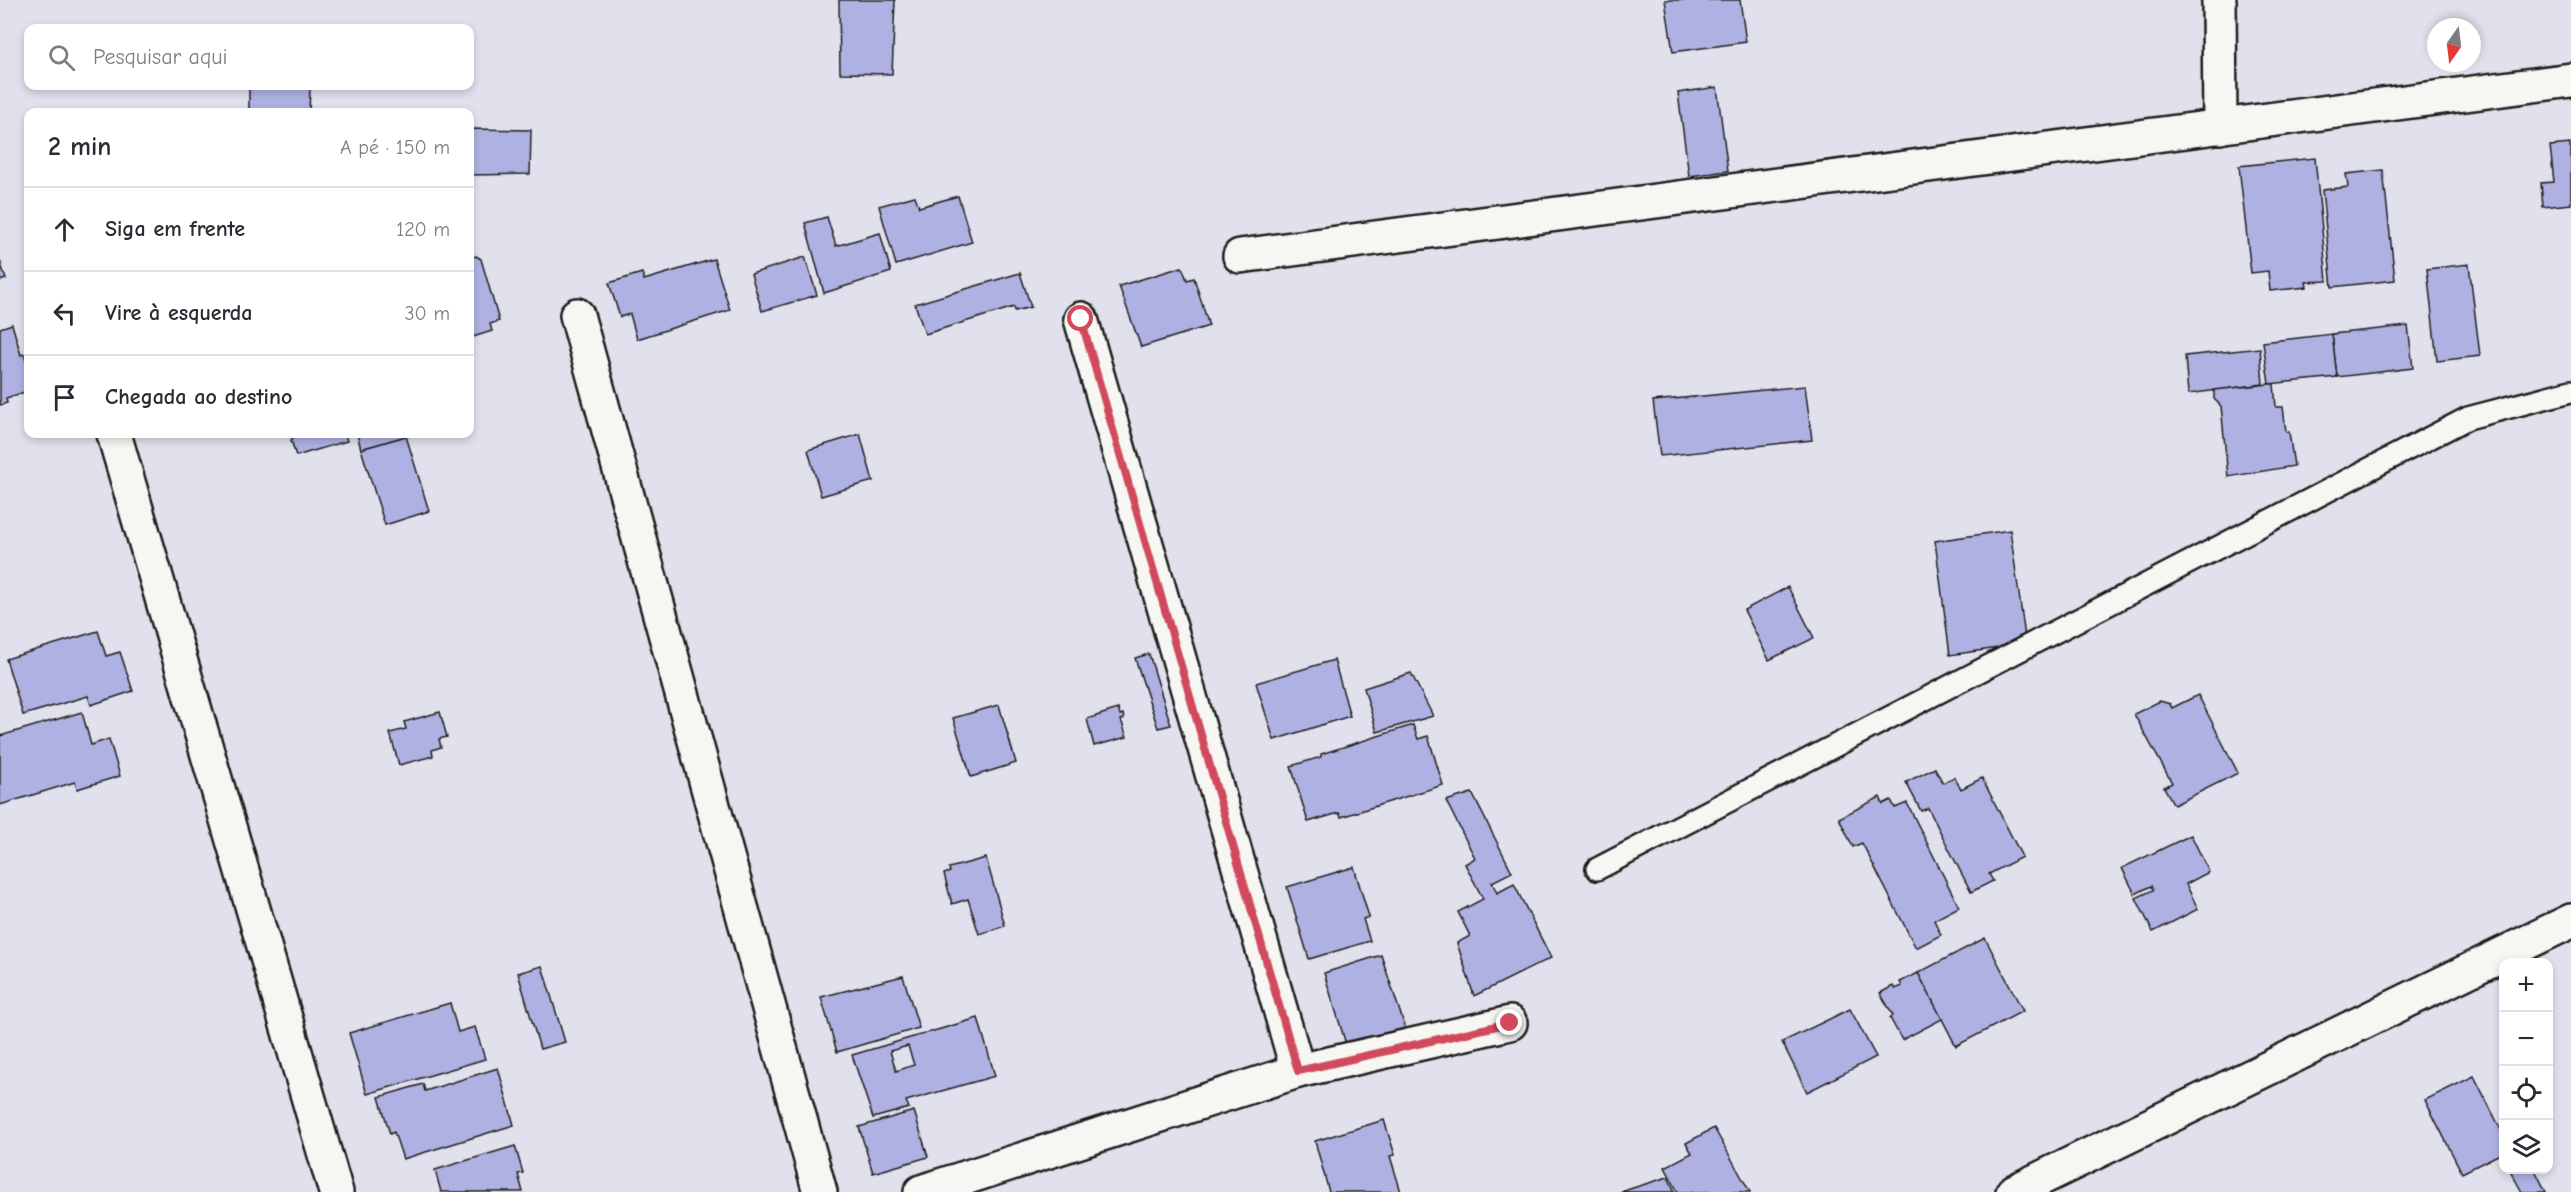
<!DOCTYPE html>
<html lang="pt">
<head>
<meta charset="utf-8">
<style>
  body { margin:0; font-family:"Comic Neue",sans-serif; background:#f2f2f3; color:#2b2b33 }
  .controls { position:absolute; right:18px; bottom:18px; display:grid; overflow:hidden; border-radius:12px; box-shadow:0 3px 9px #0003 }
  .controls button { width:54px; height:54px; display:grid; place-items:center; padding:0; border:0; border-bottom:2px solid #e1e1e2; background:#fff; color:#2b2b33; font:30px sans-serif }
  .compass { position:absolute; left:2427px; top:18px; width:54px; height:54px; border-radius:50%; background:#fff; box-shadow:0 3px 9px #0003; rotate:194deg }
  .stop { position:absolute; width:18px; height:18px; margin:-14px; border:4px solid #d1495b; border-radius:50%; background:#fff }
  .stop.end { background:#d1495b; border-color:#fff; box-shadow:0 2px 6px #0008 }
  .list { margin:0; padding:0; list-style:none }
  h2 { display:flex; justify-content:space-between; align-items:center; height:78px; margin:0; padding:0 24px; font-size:26px }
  h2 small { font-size:20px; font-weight:400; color:#7c7c81 }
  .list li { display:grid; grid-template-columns:39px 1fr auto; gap:18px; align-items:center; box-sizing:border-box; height:84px; padding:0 24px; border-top:2px solid #e1e1e2 }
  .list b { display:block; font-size:22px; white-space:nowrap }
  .list em { font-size:20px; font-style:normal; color:#7c7c81 }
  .icon { flex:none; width:33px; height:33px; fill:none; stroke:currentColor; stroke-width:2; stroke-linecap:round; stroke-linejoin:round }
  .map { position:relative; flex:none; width:2571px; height:1192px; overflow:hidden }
  .search { position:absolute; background:#fff; box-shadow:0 3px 9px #0003; left:24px; top:24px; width:450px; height:66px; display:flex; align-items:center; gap:15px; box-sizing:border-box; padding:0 21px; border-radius:12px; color:#7c7c81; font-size:22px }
  .panel { position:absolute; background:#fff; box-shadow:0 3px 9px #0003; left:24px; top:108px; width:450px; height:330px; border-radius:12px }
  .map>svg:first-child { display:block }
  .building { fill:#afb1e3; stroke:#1c1c1c; stroke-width:1.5; fill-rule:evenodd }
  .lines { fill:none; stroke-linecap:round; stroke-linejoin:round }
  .service-casing { stroke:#1c1c1c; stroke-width:26 }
  .minor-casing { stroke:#1c1c1c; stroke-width:38 }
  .service { stroke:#f6f6f2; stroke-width:21 }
  .minor { stroke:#f6f6f2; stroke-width:33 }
  .route { stroke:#d1495b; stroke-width:8 }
</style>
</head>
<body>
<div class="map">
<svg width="2571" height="1192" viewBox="0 0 2571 1192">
  <rect width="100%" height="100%" fill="#e1e1ee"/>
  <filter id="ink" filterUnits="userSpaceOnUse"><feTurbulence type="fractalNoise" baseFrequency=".0167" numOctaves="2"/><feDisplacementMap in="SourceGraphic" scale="12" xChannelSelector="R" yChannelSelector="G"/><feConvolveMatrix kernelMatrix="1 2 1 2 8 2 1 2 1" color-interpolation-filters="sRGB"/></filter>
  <g filter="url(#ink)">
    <g class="building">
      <polygon points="839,0 895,0 892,74 840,73"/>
      <polygon points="1665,0 1740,0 1746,42 1673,52"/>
      <polygon points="249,86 315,86 315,87 310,88 309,112 249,112"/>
      <polygon points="1717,87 1728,171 1689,176 1678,93"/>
      <polygon points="470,129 531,130 530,174 470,175"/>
      <polygon points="2571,144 2571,204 2543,207 2541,183 2554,182 2550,146"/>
      <polygon points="2315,158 2327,281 2306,282 2307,287 2270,291 2268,271 2251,273 2239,166"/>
      <polygon points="2383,170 2395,280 2332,287 2322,190 2348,187 2346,174"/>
      <polygon points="915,196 919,207 958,196 972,242 896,265 879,206"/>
      <polygon points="827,217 836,246 880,233 891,272 824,293 805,223"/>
      <polygon points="476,256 481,259 499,321 490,324 492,331 470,338 470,258"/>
      <polygon points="805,257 817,295 762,311 751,274"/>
      <polygon points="714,259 730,310 637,339 630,314 620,317 609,283 642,273 644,280"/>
      <polygon points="0,261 6,279 0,281"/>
      <polygon points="2469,264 2480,356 2437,361 2427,269"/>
      <polygon points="1182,267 1187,280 1194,278 1209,326 1141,347 1119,286"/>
      <polygon points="1020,273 1031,307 1015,311 1014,307 925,334 915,304"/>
      <polygon points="12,324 21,355 24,354 28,367 28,391 6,398 7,403 0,405 0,328"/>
      <polygon points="2408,326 2413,368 2337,377 2332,334"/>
      <polygon points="2332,334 2337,377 2269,384 2263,342"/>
      <polygon points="2260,348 2263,384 2188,394 2185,356"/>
      <polygon points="2269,384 2274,384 2276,407 2283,407 2286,432 2289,432 2294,466 2228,477 2221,406 2214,399 2214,390"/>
      <polygon points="1805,386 1812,440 1660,456 1653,401"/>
      <polygon points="297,434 345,434 347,441 296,456 291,440"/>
      <polygon points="357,434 410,434 411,435 361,449"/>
      <polygon points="860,434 873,481 821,496 808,450"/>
      <polygon points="406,436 429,511 385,525 361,449"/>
      <polygon points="2010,530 2026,644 1950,655 1935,541"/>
      <polygon points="1788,587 1814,638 1769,660 1744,610"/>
      <polygon points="98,631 106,656 120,652 133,691 91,705 88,696 23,715 6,659"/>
      <polygon points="1149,654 1171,725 1158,728 1135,658"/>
      <polygon points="1334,660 1350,716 1274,740 1256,683"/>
      <polygon points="1411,673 1433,716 1377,732 1364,688"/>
      <polygon points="2198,695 2238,773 2174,805 2164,787 2172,783 2134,714 2160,701 2170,704 2172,708"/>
      <polygon points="999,705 1016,763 971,777 953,718"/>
      <polygon points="1118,709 1120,715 1123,714 1124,719 1121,720 1127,737 1094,746 1087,719"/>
      <polygon points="82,712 91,745 109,739 120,776 77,789 75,782 0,805 0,736"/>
      <polygon points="440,712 447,737 439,739 441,747 432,750 433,756 399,765 390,733 406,729 404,722"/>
      <polygon points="1413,725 1418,739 1428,736 1443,785 1341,817 1339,813 1308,822 1291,766 1321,757 1321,754"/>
      <polygon points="1935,768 1943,783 1954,777 1961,789 1982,778 2022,857 1989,874 1993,881 1971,892 1928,808 1921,811 1906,782"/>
      <polygon points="1472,793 1512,872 1492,882 1497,893 1514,884 1551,958 1474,996 1457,943 1470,936 1458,912 1483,899 1465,864 1475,858 1446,801"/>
      <polygon points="1880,797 1883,804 1891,800 1895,808 1907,803 1959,907 1934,920 1941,935 1916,948 1862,843 1853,847 1839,818"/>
      <polygon points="2191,835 2209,872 2186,884 2198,909 2153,932 2136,898 2153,890 2151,886 2135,894 2122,868"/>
      <polygon points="986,858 1005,926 979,934 968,899 952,904 944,874 950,872 949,868"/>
      <polygon points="1354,867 1369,917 1363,919 1370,941 1309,959 1287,887"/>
      <polygon points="1985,938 2023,1011 1956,1046 1918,973"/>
      <polygon points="1381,955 1407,1033 1370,1044 1368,1037 1346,1044 1324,973"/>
      <polygon points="542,966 565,1042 540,1049 518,973"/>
      <polygon points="1918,973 1942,1019 1902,1040 1890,1018 1893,1015 1880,993 1893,986 1895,989 1902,986 1900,982"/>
      <polygon points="903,976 919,1028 837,1052 821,997"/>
      <polygon points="450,1003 458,1032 475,1027 485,1059 367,1094 349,1033"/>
      <polygon points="1850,1009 1876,1057 1807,1092 1782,1042"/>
      <path d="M978,1018L995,1076L906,1101L909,1108L873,1118L852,1055ZM908,1046L914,1065L896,1071L890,1051Z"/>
      <polygon points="498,1068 514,1125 403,1159 394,1132 390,1134 379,1097 423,1084 425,1091"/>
      <polygon points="2474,1076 2504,1136 2504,1152 2462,1173 2425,1100"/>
      <polygon points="914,1111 928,1157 873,1173 859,1127"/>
      <polygon points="1384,1120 1395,1155 1390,1156 1401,1192 1329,1192 1315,1141"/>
      <polygon points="1714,1128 1750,1192 1678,1192 1665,1167 1692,1153 1686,1143"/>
      <polygon points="515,1146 523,1173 518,1174 523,1192 441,1192 435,1170"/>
      <polygon points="2510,1170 2535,1170 2546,1192 2522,1192"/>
      <polygon points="1668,1177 1675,1192 1620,1192"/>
    </g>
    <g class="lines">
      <g class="service-casing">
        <polyline id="service" points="1597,869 2468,418 2571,391"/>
      </g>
      <g class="minor-casing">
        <g id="minor">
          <polyline points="2219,0 2220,127"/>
          <polyline points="1240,256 2571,80"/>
          <polyline points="577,315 820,1192"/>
          <polyline points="1081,319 1298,1071"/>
          <polyline points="114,434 336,1192"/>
          <polyline points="921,1192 1298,1071 1510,1023"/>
          <polyline points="2013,1192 2571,921"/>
        </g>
      </g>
      <use href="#service" class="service"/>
      <use href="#minor" class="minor"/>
    </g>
  </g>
  <g class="lines" filter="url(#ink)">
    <polyline class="route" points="1081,319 1298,1071 1510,1023"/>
  </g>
</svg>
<div class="controls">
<button>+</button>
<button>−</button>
<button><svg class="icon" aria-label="locate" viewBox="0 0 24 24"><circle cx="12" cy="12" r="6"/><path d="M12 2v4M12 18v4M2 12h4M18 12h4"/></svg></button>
<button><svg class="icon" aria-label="layers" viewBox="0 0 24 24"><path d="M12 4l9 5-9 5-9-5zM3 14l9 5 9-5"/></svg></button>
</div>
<svg class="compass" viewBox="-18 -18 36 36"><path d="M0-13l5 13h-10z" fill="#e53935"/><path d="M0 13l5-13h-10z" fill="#7c7c81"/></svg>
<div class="stop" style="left:1081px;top:319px"></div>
<div class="stop end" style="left:1510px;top:1023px"></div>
<div class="search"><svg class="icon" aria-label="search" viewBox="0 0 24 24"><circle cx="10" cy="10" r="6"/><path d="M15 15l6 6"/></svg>Pesquisar aqui</div>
<section class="panel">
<h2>2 min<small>A pé · 150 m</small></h2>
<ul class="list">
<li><svg class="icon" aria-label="ahead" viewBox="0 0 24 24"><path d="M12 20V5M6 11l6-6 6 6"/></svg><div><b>Siga em frente</b></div><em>120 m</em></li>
<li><svg class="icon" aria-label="left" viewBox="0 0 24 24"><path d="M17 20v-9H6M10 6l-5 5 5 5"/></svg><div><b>Vire à esquerda</b></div><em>30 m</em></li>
<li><svg class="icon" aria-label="arrive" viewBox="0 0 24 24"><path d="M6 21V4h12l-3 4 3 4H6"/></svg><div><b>Chegada ao destino</b></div></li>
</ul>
</section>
</div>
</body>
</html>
